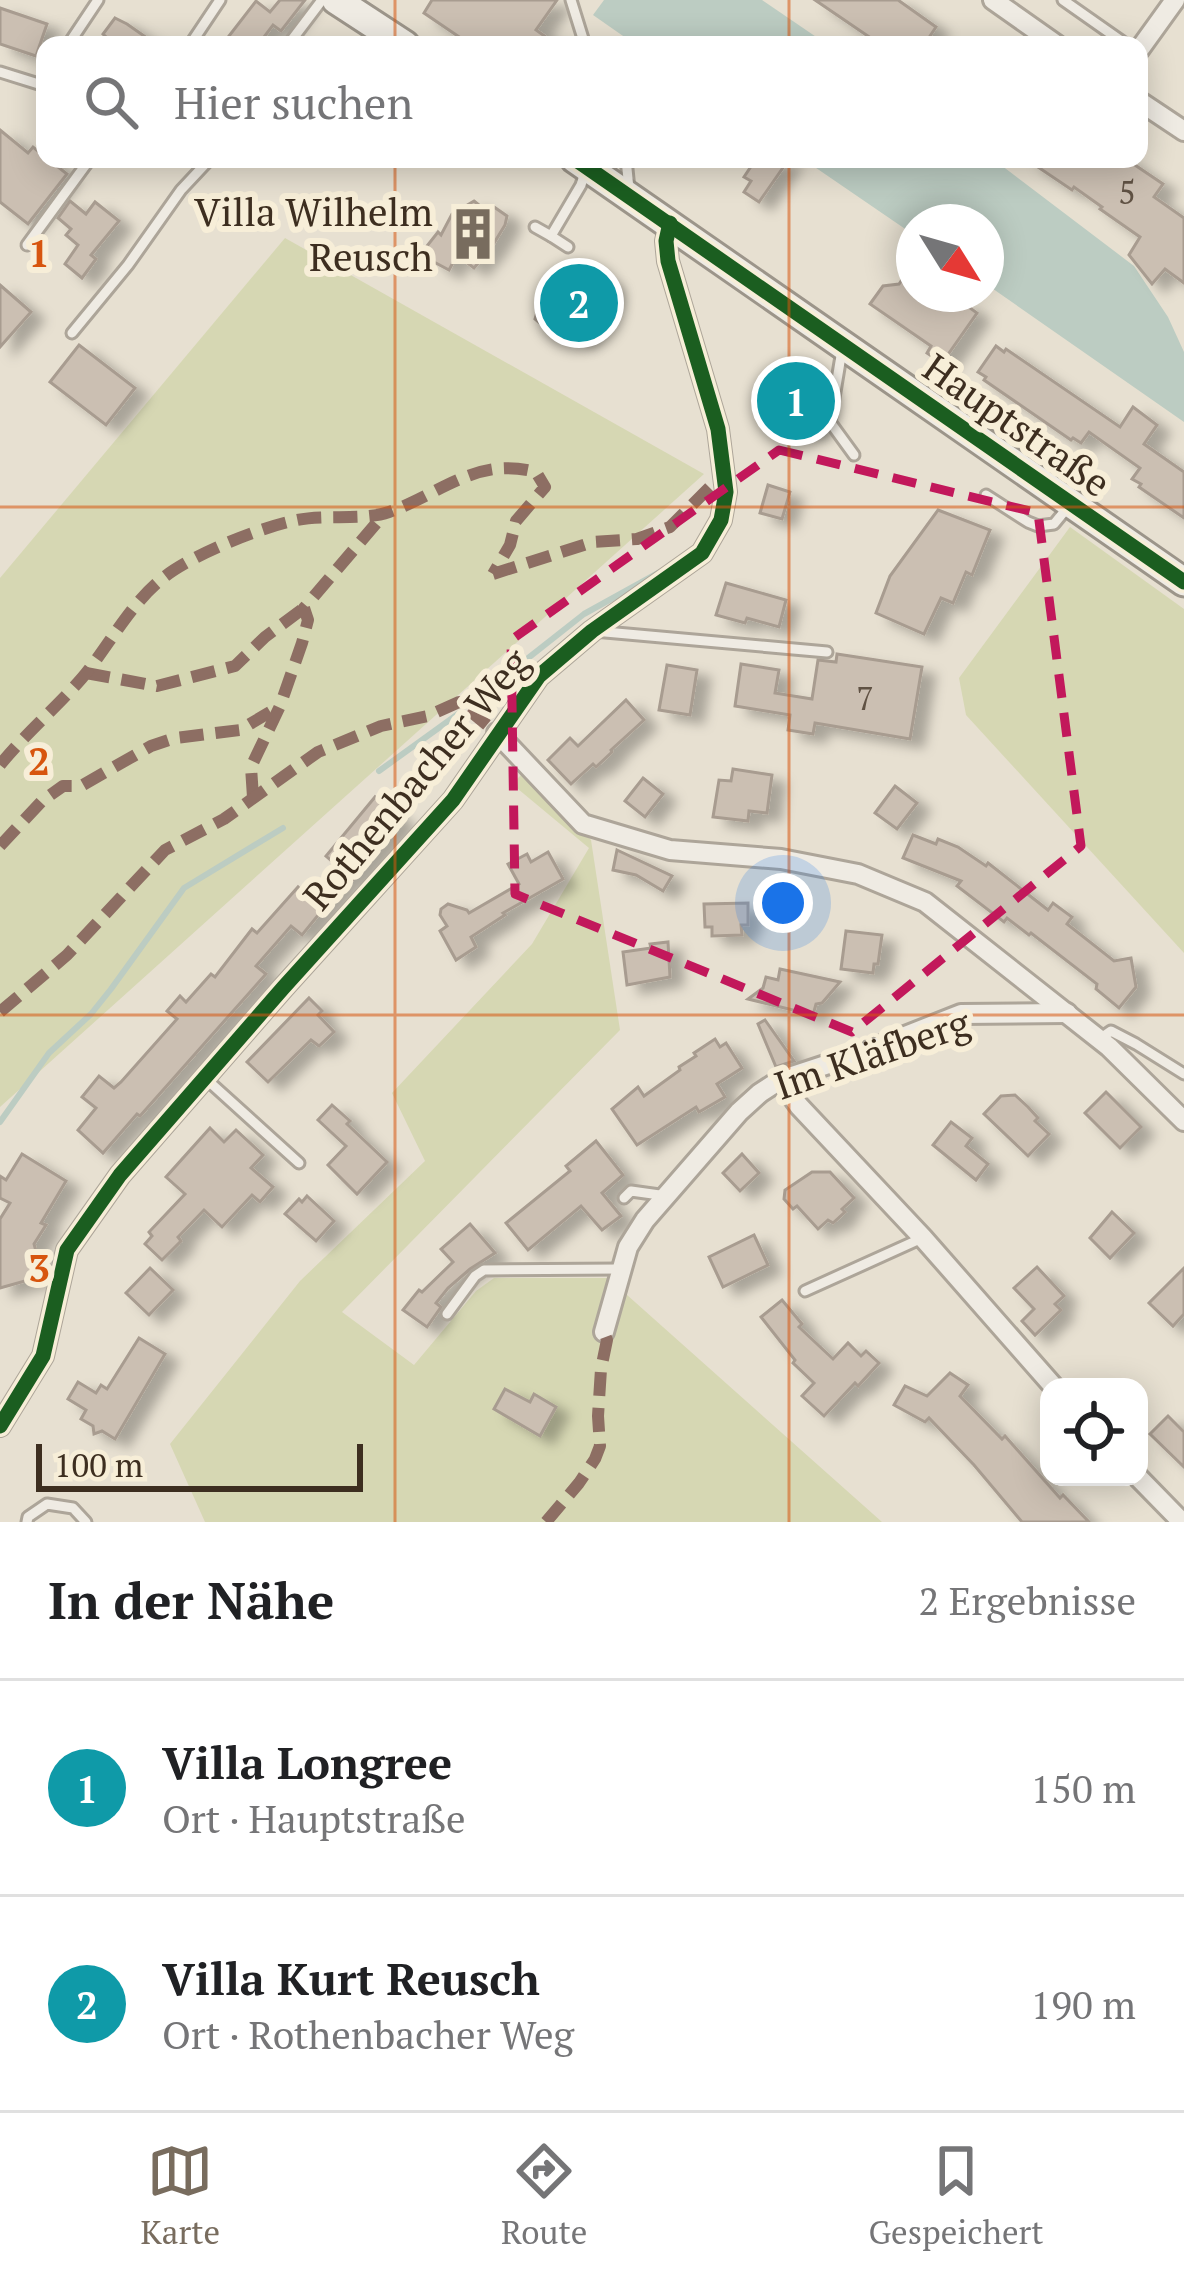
<!DOCTYPE html>
<html lang="de">
<head>
<meta charset="utf-8">
<style>
  body { margin:0; font-family:"PT Serif",serif; background:#f6f6f6; color:#202124 }
  .controls { position:absolute; right:36px; bottom:36px; display:grid; overflow:hidden; border-radius:24px; box-shadow:0 6px 30px #0003 }
  .controls button { width:108px; height:108px; display:grid; place-items:center; padding:0; border:0; border-bottom:3px solid #e0e0e0; background:#fff; color:#202124; font:60px sans-serif }
  .compass { position:absolute; left:896px; top:204px; width:108px; height:108px; border-radius:50%; background:#fff; box-shadow:0 6px 30px #0003; rotate:127deg }
  .scale { position:absolute; left:36px; bottom:30px; width:327px; box-sizing:border-box; padding-left:12px; border:6px solid #3d2e20; border-top:0; font-size:33px; line-height:42px; white-space:nowrap; color:#3d2e20; -webkit-text-stroke:9px #f7eed8; paint-order:stroke }
  .you { position:absolute; left:783px; top:903px; width:42px; height:42px; margin:-30px; border:9px solid #fff; border-radius:50%; background:#1a73e8; box-shadow:0 0 0 18px #1a73e833 }
  .badge { display:grid; place-items:center; width:78px; height:78px; border-radius:50%; background:#786c5e; color:#fff; font-size:39px; font-weight:700 }
  .pin { position:absolute; translate:-50% -50%; border:6px solid #fff; box-shadow:0 3px 12px #0006 }
  .list { margin:0; padding:0; list-style:none }
  h2 { display:flex; justify-content:space-between; align-items:center; height:156px; margin:0; padding:0 48px; font-size:51px }
  h2 small { font-size:39px; font-weight:400; color:#757577 }
  .list li { display:grid; grid-template-columns:78px 1fr auto; gap:36px; align-items:center; box-sizing:border-box; height:216px; padding:0 48px; border-top:3px solid #e0e0e0 }
  .list b { display:block; font-size:45px; white-space:nowrap }
  .list p { margin:0; font-size:39px; white-space:nowrap; color:#757577 }
  .list em { font-size:39px; font-style:normal; color:#757577 }
  .icon { flex:none; width:66px; height:66px; fill:none; stroke:currentColor; stroke-width:2; stroke-linecap:round; stroke-linejoin:round }
  .map { position:relative; flex:none; width:1184px; height:1522px; overflow:hidden }
  .search { position:absolute; background:#fff; box-shadow:0 6px 30px #0003; left:36px; right:36px; top:36px; height:132px; display:flex; align-items:center; gap:30px; box-sizing:border-box; padding:0 42px; border-radius:24px; color:#757577; font-size:45px }
  .sheet { height:588px; background:#fff }
  nav { display:flex; justify-content:space-around; align-items:center; box-sizing:border-box; height:168px; border-top:3px solid #e0e0e0; background:#fff; font-size:33px; color:#757577 }
  nav a { display:grid; justify-items:center; gap:6px }
  nav .on { color:#786c5e }
  .map>svg:first-child { display:block }
  .green { fill:#d6d7b3 }
  .water { fill:#bcccc2 }
  .lines { fill:none; stroke-linecap:round; stroke-linejoin:round }
  .stream { stroke:#bcccc2; stroke-width:6 }
  .building { fill:#cbbfb2; stroke:#a89c90; stroke-width:3; filter:url(#shadow) }
  .lane-casing { stroke:#ada599; stroke-width:15 }
  .street-casing { stroke:#ada599; stroke-width:24 }
  .secondary-casing { stroke:#9c958a; stroke-width:33 }
  .lane { stroke:#efebe3; stroke-width:9 }
  .street { stroke:#efebe3; stroke-width:18 }
  .secondary { stroke:#efebe3; stroke-width:27 }
  .quiet { stroke:#8d6e63; stroke-width:12; stroke-dasharray:24 12; stroke-linecap:butt }
  .cycleway-casing { stroke:#f7eed8; stroke-width:22 }
  .cycleway { stroke:#1b5e20; stroke-width:15 }
  .marked { fill:none; stroke:#c2185b; stroke-width:9; stroke-dasharray:24 15; stroke-linejoin:round }
  .grid { fill:none; stroke:#d7550e; stroke-width:3; stroke-opacity:0.55 }
  .labels { text-anchor:middle; stroke-width:12; stroke-linejoin:round; paint-order:stroke }
  .number-label { font-size:33px; fill:#605244 }
  .poi-label { font-size:39px; fill:#3d2e20; stroke:#f7eed8; text-anchor:end }
  .street-label { font-size:39px; fill:#3d2e20; stroke:#f7eed8 }
  .grid-label { font-size:39px; text-anchor:middle; font-weight:bold; fill:#d7550e; stroke:#f7eed8; stroke-width:12; stroke-linejoin:round; paint-order:stroke }
</style>
</head>
<body>
<div class="map">
<svg width="1184" height="1522" viewBox="0 0 1184 1522">
  <defs>
    <filter id="shadow"><feDropShadow dx="13" dy="8" stdDeviation="6" flood-color="#0004"/></filter>
  </defs>
  <rect width="100%" height="100%" fill="#e7e0d1"/>
  <g class="green">
    <polygon points="285,238 704,474 0,1107 0,578"/>
    <polygon points="1070,527 1184,609 1184,953 966,715 959,678"/>
    <polygon points="526,770 591,840 620,1030 342,1312 414,1365 476,1291 494,1278 608,1278 882,1522 205,1522 170,1444 300,1281 425,1161 392,1093 532,944 589,848 512,784"/>
  </g>
  <g class="water">
    <polygon points="604,0 762,0 828,45 636,45 593,15"/>
    <polygon points="803,159 993,159 1134,266 1168,317 1184,352 1184,422 986,284 986,222 914,222 914,235"/>
  </g>
  <g class="lines">
    <g class="stream">
      <polyline points="471,703 584,614 660,572"/>
      <polyline points="379,771 458,714"/>
      <polyline points="0,1122 49,1053 91,1014 111,989 184,888 283,828"/>
    </g>
  </g>
  <g class="building">
    <polygon points="280,0 305,0 281,31 273,25 258,45 222,45 256,1 270,12"/>
    <polygon points="432,0 557,0 536,30 557,45 471,45 424,13"/>
    <polygon points="815,0 898,0 936,27 924,45 881,45"/>
    <polygon points="0,8 47,24 36,56 0,44"/>
    <polygon points="115,18 127,24 157,45 100,45 106,37 103,34"/>
    <polygon points="0,130 28,153 33,147 67,174 28,224 0,202"/>
    <polygon points="756,159 789,159 759,202 744,192 751,181 744,177"/>
    <polygon points="1026,159 1126,159 1163,184 1154,197 1184,218 1184,283 1165,269 1152,284 1129,255 1140,237 1100,209 1102,207 1074,187 1072,190"/>
    <polygon points="70,201 86,214 95,202 119,221 91,255 96,259 82,278 65,264 78,245 66,235 71,229 58,218"/>
    <polygon points="474,201 490,214 494,207 507,216 505,225 491,248 474,268 457,255 449,270 434,262 432,256 423,251 438,232 441,235 452,214"/>
    <polygon points="914,262 914,294 935,294 957,309 962,302 977,313 942,363 927,353 931,346 870,304 883,286 899,284"/>
    <polygon points="580,267 598,280 610,281 609,295 580,339 555,321 548,330 535,319 538,309 557,302 555,289 564,288"/>
    <polygon points="0,285 31,312 0,347"/>
    <polygon points="79,345 135,388 106,425 50,382"/>
    <polygon points="996,346 1004,352 1006,349 1120,427 1133,407 1157,425 1144,444 1184,472 1184,518 1139,487 1141,484 1132,479 1140,468 1089,432 1081,443 1073,438 1071,440 984,380 986,377 978,372"/>
    <polygon points="775,380 824,390 816,431 772,422 774,413 769,412"/>
    <polygon points="768,485 790,492 782,519 760,513"/>
    <polygon points="938,510 990,530 972,575 966,572 953,603 941,598 924,634 876,613 890,576"/>
    <polygon points="726,583 786,600 779,627 747,618 745,623 716,615"/>
    <polygon points="837,654 922,667 910,739 815,723 813,734 788,730 790,715 735,706 741,664 779,670 775,693 812,699 818,660 836,662"/>
    <polygon points="667,665 697,670 690,715 659,710"/>
    <polygon points="626,700 644,720 611,750 612,752 596,767 593,764 571,784 548,760 570,738 578,746"/>
    <polygon points="733,769 772,775 767,813 749,811 748,821 713,817 719,780 731,781"/>
    <polygon points="643,778 663,794 645,817 625,801"/>
    <polygon points="895,786 917,803 897,829 875,813"/>
    <polygon points="375,797 402,820 353,879 350,876 302,935 291,926 256,966 266,974 140,1116 137,1114 103,1153 78,1130 96,1108 82,1097 99,1076 114,1088 121,1082 177,1019 167,1011 180,996 186,1002 211,974 215,977 252,929 257,933 298,887 308,897 335,864 326,856"/>
    <polygon points="913,835 936,844 938,839 958,847 986,866 988,863 1048,910 1053,903 1072,917 1067,924 1114,961 1131,958 1136,987 1119,1008 1096,989 1097,984 1031,933 1029,935 1007,918 1004,922 957,886 961,881 903,858"/>
    <polygon points="617,850 672,876 663,891 636,875 613,870"/>
    <polygon points="548,852 563,879 503,913 505,915 471,937 476,947 456,960 440,931 447,926 440,915 441,909 448,904 467,910 469,913 519,884 508,864 527,854 531,862"/>
    <polygon points="748,903 748,925 741,925 742,935 712,936 712,927 705,927 704,904"/>
    <polygon points="846,931 882,935 878,964 874,964 873,973 841,969"/>
    <polygon points="668,942 670,977 627,985 623,952 651,948 650,944"/>
    <polygon points="780,969 840,982 822,1003 816,1004 813,1015 748,999 763,988 766,977 778,980"/>
    <polygon points="309,998 322,1011 318,1015 334,1032 319,1046 311,1040 268,1082 247,1062"/>
    <polygon points="765,1020 794,1061 776,1067 758,1024"/>
    <polygon points="715,1039 720,1047 726,1043 742,1068 717,1084 725,1097 699,1112 696,1107 637,1145 612,1109 638,1087 644,1096 680,1070 679,1067 696,1056 694,1053"/>
    <polygon points="1106,1092 1141,1127 1120,1148 1085,1113"/>
    <polygon points="1015,1095 1028,1107 1038,1118 1035,1121 1049,1134 1028,1156 984,1114 1001,1096"/>
    <polygon points="332,1105 350,1121 347,1124 387,1162 357,1194 328,1165 346,1146 318,1120"/>
    <polygon points="951,1122 972,1138 966,1146 988,1164 976,1180 933,1145"/>
    <polygon points="210,1128 224,1142 236,1130 263,1155 251,1168 273,1187 260,1202 252,1195 222,1227 204,1210 178,1237 181,1241 162,1260 145,1244 152,1236 149,1232 185,1194 166,1177"/>
    <polygon points="596,1141 623,1175 602,1193 621,1216 602,1230 581,1206 528,1250 506,1223 570,1171 566,1166"/>
    <polygon points="22,1154 66,1181 41,1223 46,1225 34,1244 43,1276 0,1288 0,1219 10,1203 0,1198 0,1176 6,1180"/>
    <polygon points="742,1154 759,1173 740,1191 723,1173"/>
    <polygon points="812,1172 830,1172 854,1198 842,1209 845,1212 833,1223 828,1220 818,1229 797,1206 793,1209 784,1199 785,1190"/>
    <polygon points="307,1196 334,1221 316,1241 285,1214 299,1199 302,1202"/>
    <polygon points="1112,1212 1134,1233 1110,1258 1090,1238"/>
    <polygon points="470,1224 495,1253 470,1269 448,1288 436,1303 441,1307 427,1327 403,1310 419,1290 422,1292 453,1262 441,1249"/>
    <polygon points="754,1235 768,1265 723,1287 709,1257"/>
    <polygon points="1037,1267 1064,1296 1055,1304 1061,1310 1035,1335 1022,1321 1034,1309 1014,1288"/>
    <polygon points="150,1268 173,1290 149,1315 126,1293"/>
    <polygon points="1184,1268 1184,1314 1173,1326 1149,1303"/>
    <polygon points="782,1300 802,1324 799,1327 833,1359 848,1343 861,1356 866,1351 879,1363 858,1386 855,1383 824,1416 802,1396 814,1383 793,1363 795,1360 761,1317"/>
    <polygon points="139,1338 165,1354 115,1439 102,1431 94,1434 93,1426 81,1419 86,1410 68,1399 78,1382 96,1393 101,1385 107,1389"/>
    <polygon points="950,1373 968,1385 960,1396 1002,1439 1005,1436 1060,1498 1063,1495 1089,1522 1022,1522 974,1465 929,1418 925,1422 894,1405 905,1386 927,1396"/>
    <polygon points="505,1389 530,1402 534,1394 556,1407 540,1436 494,1409"/>
    <polygon points="1168,1416 1184,1432 1184,1467 1150,1434"/>
  </g>
  <g class="lines">
    <g class="lane-casing">
      <g id="lane">
        <polyline points="571,0 585,45"/>
        <polyline points="1063,0 1127,45"/>
        <polyline points="68,45 98,0"/>
        <polyline points="190,45 220,0"/>
        <polyline points="288,45 322,0"/>
        <polyline points="0,72 45,86"/>
        <polyline points="626,159 629,189"/>
        <polyline points="535,227 551,236 581,185 585,172"/>
        <polyline points="551,236 568,247"/>
        <polyline points="27,245 90,159"/>
        <polyline points="72,333 128,265 181,190 210,159"/>
        <polyline points="842,350 830,422 854,455"/>
        <polyline points="986,495 1028,522 1038,526 1054,524 1068,507"/>
        <polyline points="594,631 827,652"/>
        <polyline points="1101,1038 1111,1031 1136,1044 1184,1074"/>
        <polyline points="205,1078 299,1163"/>
        <polyline points="624,1198 631,1191 667,1196"/>
        <polyline points="805,1291 920,1239"/>
        <polyline points="447,1314 475,1276 484,1270 620,1269"/>
        <polyline points="27,1522 28,1517 47,1504 73,1508 86,1522"/>
      </g>
    </g>
    <g class="street-casing">
      <g id="street">
        <polyline points="993,0 1057,45"/>
        <polyline points="1139,50 1175,0"/>
        <polyline points="1139,101 1184,131"/>
        <polyline points="497,733 583,824 670,850 781,859 858,874 925,902 1109,1047 1184,1121"/>
        <polyline points="780,1080 799,1106 923,1238 1054,1387"/>
        <polyline points="604,1332 628,1247 645,1220 739,1112 760,1093 780,1080 862,1053 961,1014 1067,1013"/>
        <polyline points="0,1426 43,1356 67,1250 120,1175 283,988 453,800 539,676 592,631 702,553 721,520 726,492 718,429 668,261 666,241 670,223"/>
        <polyline points="1138,1477 1182,1522"/>
      </g>
    </g>
    <g class="secondary-casing">
      <g id="secondary">
        <polyline points="336,0 405,45"/>
        <polyline points="575,159 1184,582"/>
      </g>
    </g>
    <use href="#lane" class="lane"/>
    <use href="#street" class="street"/>
    <use href="#secondary" class="secondary"/>
    <g class="quiet">
      <polyline points="493,574 593,542 637,539 670,527 713,484"/>
      <polyline points="86,673 157,686 235,666 265,637 304,608"/>
      <path d="M0,765C25,734 56,708 82,678C109,646 129,605 163,578C191,555 261,527 297,520C326,514 363,521 389,512C440,494 477,456 536,472L545,487L516,521L510,545L493,574"/>
      <polyline points="253,797 251,767 280,706 302,643 308,620 304,608 385,513"/>
      <polyline points="0,846 42,801 63,786 81,786 151,746 175,738 240,730 275,709"/>
      <polyline points="0,1012 67,955 165,850 224,819 318,752 381,726 428,716 459,702 497,733"/>
      <polyline points="546,1522 579,1483 595,1459 600,1446 598,1416 601,1369 607,1340 604,1332"/>
    </g>
    <g class="cycleway-casing">
      <g id="cycleway">
        <polyline points="575,159 1184,582"/>
        <polyline points="0,1426 43,1356 67,1250 120,1175 283,988 453,800 539,676 592,631 702,553 721,520 726,492 718,429 668,261 666,241 670,223"/>
      </g>
    </g>
    <use href="#cycleway" class="cycleway"/>
  </g>
  <path class="marked" d="M779,450L1038,513L1081,846L852,1032L515,894L511,640Z"/>
  <path class="grid" d="M395,0V45M789,0V45M395,159V1522M789,159V1522M0,507H1184M0,1015H1184"/>
  <defs>
    <g id="building-bare" transform="scale(4.14)"><path d="M-4-6H4V6H1V3H-1V6H-4ZM-2.5-4.3h1.7v1.8h-1.7ZM.8-4.3h1.7v1.8H.8ZM-2.5-1h1.7V.8h-1.7ZM.8-1h1.7V.8H.8Z" fill="#786c5e" stroke="#f7eed8" stroke-width="2.5" paint-order="stroke"/></g>
  </defs>
  <g fill-rule="evenodd">
    <use href="#building-bare" x="473" y="234"/>
  </g>
  <g class="labels">
    <g class="number-label">
      <text x="1127" y="204">5</text>
      <text x="865" y="710">7</text>
    </g>
    <g class="poi-label">
      <text x="433" y="226">Villa Wilhelm<tspan x="433" dy="45">Reusch</tspan></text>
    </g>
    <g class="street-label">
      <text transform="translate(1017 425) rotate(35)" y="14">Hauptstraße</text>
      <text transform="translate(416 779) rotate(-50)" y="14">Rothenbacher Weg</text>
      <text transform="translate(872 1054) rotate(-19)" y="14">Im Kläfberg</text>
    </g>
  </g>
  <g class="grid-label">
    <text x="39" y="267">1</text>
    <text x="39" y="775">2</text>
    <text x="39" y="1282">3</text>
  </g>
</svg>
<div class="controls">
<button><svg class="icon" aria-label="locate" viewBox="0 0 24 24"><circle cx="12" cy="12" r="6"/><path d="M12 2v4M12 18v4M2 12h4M18 12h4"/></svg></button>
</div>
<svg class="compass" viewBox="-18 -18 36 36"><path d="M0-13l5 13h-10z" fill="#e53935"/><path d="M0 13l5-13h-10z" fill="#757577"/></svg>
<div class="scale">100 m</div>
<div class="you"></div>
<div class="pin badge" style="left:796px;top:401px;background:#0f9aa8">1</div>
<div class="pin badge" style="left:579px;top:303px;background:#0f9aa8">2</div>
<div class="search"><svg class="icon" aria-label="search" viewBox="0 0 24 24"><circle cx="10" cy="10" r="6"/><path d="M15 15l6 6"/></svg>Hier suchen</div>
</div>
<section class="sheet">
<h2>In der Nähe<small>2 Ergebnisse</small></h2>
<ul class="list">
<li><span class="badge" style="background:#0f9aa8">1</span><div><b>Villa Longree</b><p>Ort · Hauptstraße</p></div><em>150 m</em></li>
<li><span class="badge" style="background:#0f9aa8">2</span><div><b>Villa Kurt Reusch</b><p>Ort · Rothenbacher Weg</p></div><em>190 m</em></li>
</ul>
</section>
<nav>
<a class="on"><svg class="icon" aria-label="map" viewBox="0 0 24 24"><path d="M3 6l6-2 6 2 6-2v14l-6 2-6-2-6 2zM9 4v14M15 6v14"/></svg>Karte</a>
<a><svg class="icon" aria-label="directions" viewBox="0 0 24 24"><path d="M12 3l9 9-9 9-9-9zM9 14v-3h6M13 9l2 2-2 2"/></svg>Route</a>
<a><svg class="icon" aria-label="saved" viewBox="0 0 24 24"><path d="M7 4h10v16l-5-4-5 4z"/></svg>Gespeichert</a>
</nav>
</body>
</html>
